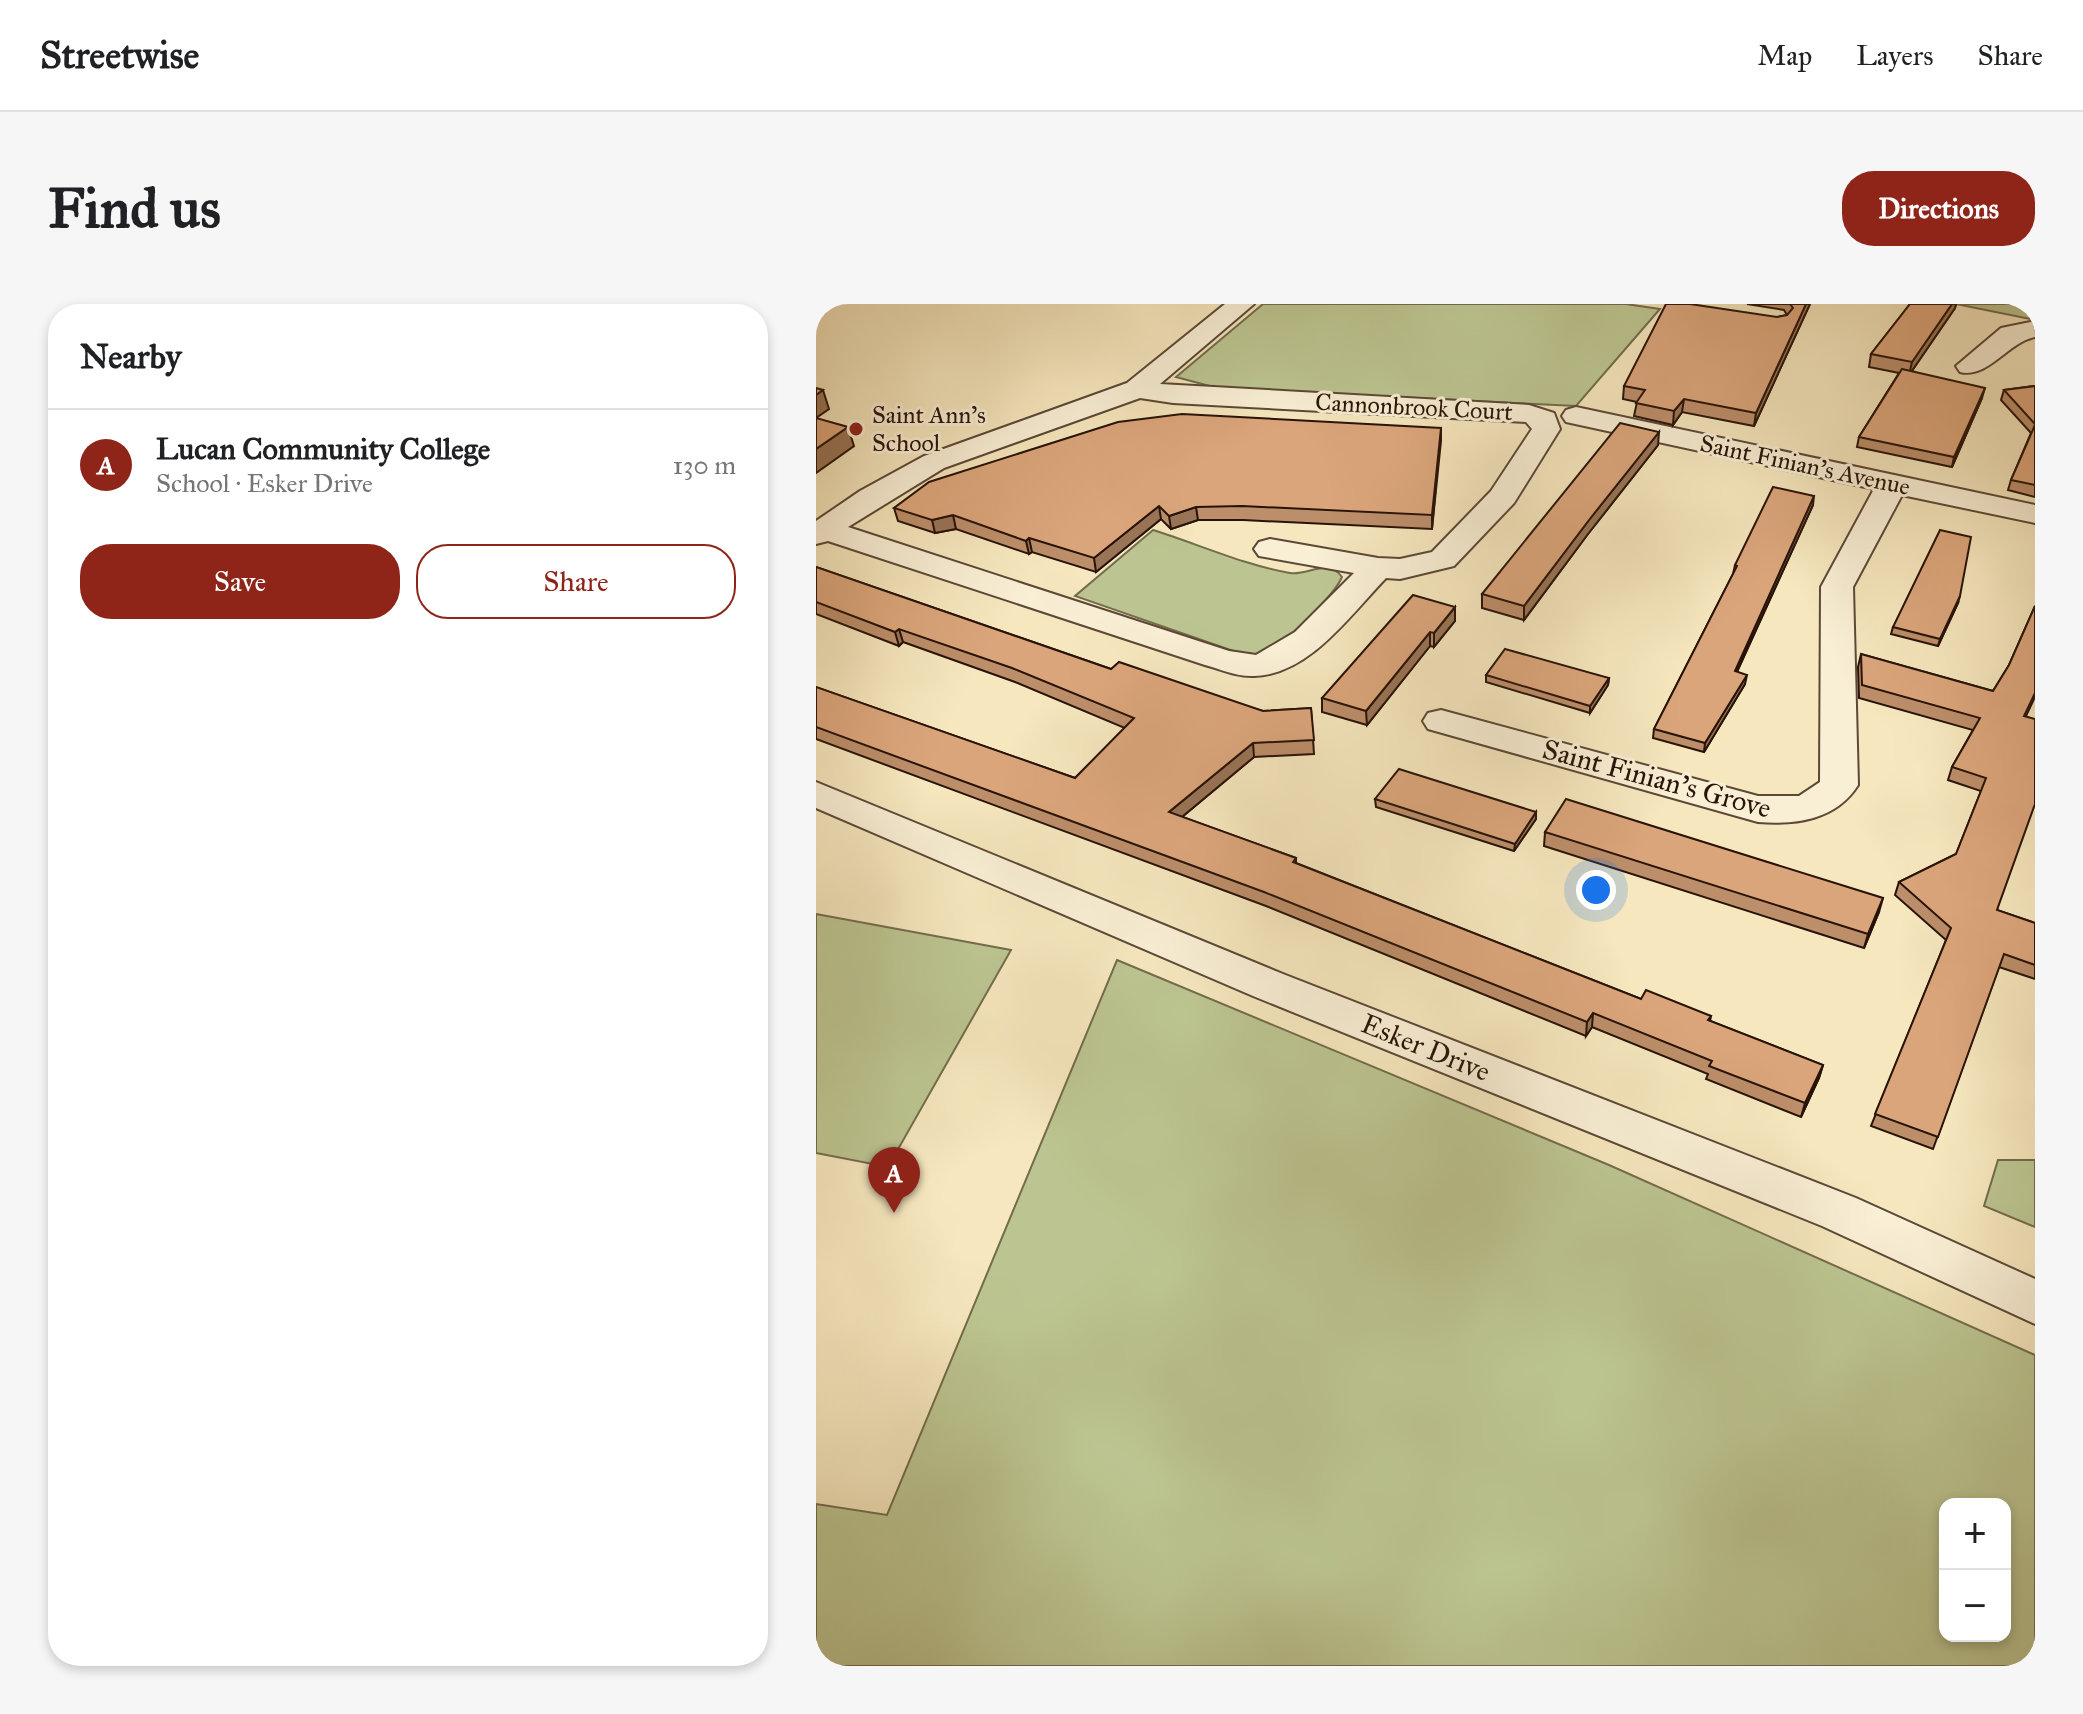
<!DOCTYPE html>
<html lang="en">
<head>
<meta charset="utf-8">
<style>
  body { margin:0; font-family:"IM FELL Great Primer",serif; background:#f6f6f6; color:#202124 }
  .controls { position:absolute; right:24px; bottom:24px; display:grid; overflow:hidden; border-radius:16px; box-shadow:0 4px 12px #0003 }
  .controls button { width:72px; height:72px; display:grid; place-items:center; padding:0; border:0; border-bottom:2px solid #e0e0e0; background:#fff; color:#202124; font:40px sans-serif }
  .you { position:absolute; left:780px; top:586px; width:28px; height:28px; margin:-20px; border:6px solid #fff; border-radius:50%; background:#1a73e8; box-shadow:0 0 0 12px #1a73e833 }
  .badge { display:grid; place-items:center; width:52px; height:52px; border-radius:50%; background:#8f2418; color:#fff; font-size:26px; font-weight:700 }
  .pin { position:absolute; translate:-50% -66px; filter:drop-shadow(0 2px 4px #0008) }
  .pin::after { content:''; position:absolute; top:42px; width:28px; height:24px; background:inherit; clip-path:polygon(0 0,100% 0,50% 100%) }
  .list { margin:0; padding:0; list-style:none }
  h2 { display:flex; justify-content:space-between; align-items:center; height:104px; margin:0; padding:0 32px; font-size:34px }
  h2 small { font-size:26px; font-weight:400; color:#757577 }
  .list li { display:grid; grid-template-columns:52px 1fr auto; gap:24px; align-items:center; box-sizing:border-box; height:112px; padding:0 32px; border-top:2px solid #e0e0e0 }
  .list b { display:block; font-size:30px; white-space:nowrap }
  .list p { margin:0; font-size:26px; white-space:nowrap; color:#757577 }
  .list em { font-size:26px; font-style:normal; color:#757577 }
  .actions { display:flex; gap:16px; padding:24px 32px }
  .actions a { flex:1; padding:18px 0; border:2px solid #8f2418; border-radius:32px; text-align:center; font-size:28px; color:#8f2418 }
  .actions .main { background:#8f2418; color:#fff }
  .map { position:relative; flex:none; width:1219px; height:1362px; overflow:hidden; border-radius:32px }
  header { display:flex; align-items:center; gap:48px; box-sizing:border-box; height:112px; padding:0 40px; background:#fff; border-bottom:2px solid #e0e0e0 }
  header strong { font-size:38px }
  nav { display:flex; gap:44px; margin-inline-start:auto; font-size:28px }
  .intro { display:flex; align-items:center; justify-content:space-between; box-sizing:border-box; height:192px; padding:0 48px }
  h1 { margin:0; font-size:56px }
  .button { padding:20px 36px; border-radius:32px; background:#8f2418; color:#fff; font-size:28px; font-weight:700 }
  main { display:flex; gap:48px; padding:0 48px }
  aside { flex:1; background:#fff; border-radius:32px; box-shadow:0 4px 12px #0003 }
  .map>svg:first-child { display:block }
  .green { fill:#bcc591; stroke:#726c4d; stroke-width:2; fill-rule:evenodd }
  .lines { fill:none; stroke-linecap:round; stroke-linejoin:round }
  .minor-casing { stroke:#5c4836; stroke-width:4 }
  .minor { fill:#f9efd5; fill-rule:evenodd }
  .wall { fill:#bc8e6a; stroke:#281309; stroke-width:2 }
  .shaded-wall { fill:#997456; stroke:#281309; stroke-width:2 }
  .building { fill:#dba57b; stroke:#281309; stroke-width:2 }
  .poi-dot { fill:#8f2418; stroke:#f9efd5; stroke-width:3 }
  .labels { text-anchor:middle; stroke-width:6; stroke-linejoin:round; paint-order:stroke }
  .far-street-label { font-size:24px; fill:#281309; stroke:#f9efd5 }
  .far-poi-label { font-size:24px; fill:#281309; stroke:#f9efd5; text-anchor:start }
  .street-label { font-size:28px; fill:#281309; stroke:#f9efd5 }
</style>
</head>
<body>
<header>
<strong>Streetwise</strong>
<nav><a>Map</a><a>Layers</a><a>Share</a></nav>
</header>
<div class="intro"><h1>Find us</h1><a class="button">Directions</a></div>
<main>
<aside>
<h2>Nearby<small></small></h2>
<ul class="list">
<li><span class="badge">A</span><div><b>Lucan Community College</b><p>School · Esker Drive</p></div><em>130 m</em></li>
</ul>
<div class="actions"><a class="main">Save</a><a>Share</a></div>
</aside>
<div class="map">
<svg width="1219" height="1362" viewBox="0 0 1219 1362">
  <rect width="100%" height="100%" fill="#f6e7be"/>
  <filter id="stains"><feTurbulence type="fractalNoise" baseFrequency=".0025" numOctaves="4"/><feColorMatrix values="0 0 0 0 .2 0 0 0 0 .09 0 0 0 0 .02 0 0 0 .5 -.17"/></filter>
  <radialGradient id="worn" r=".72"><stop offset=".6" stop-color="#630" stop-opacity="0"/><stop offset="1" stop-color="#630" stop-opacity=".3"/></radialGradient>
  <g class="green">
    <polygon points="447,0 810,0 844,5 760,102 401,84 360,73"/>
    <polygon points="1140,0 1219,0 1219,16"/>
    <path d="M337,226C382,240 428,261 474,269C492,272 512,253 526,273C519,290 466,344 449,349C441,351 431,350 423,349L259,292Z"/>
    <polygon points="0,610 195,646 72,863 0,849"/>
    <path d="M301,656L793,861L1219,1051V1362H0V1200L71,1211ZM1129,1200H1189V1332H1129Z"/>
    <polygon points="1182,856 1219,856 1219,923 1168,902"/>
  </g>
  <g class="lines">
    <g class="minor-casing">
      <g id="minor">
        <path d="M409,0H438L344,80L713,101L738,109L744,125L698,199L638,262L584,275L570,274C535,310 493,371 438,372C421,373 404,365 389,361L12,237L0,240V217L44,187L108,152L311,79ZM324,94L357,99L710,118L716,125L675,187L616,248L584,255L562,254L454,235L443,238L438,245L443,252L538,269L479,328L440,351L413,347L32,223L128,164Z"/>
        <path d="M1219,17V33C1192,38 1172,75 1144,68L1140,62L1185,24Z"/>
        <path d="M760,103L1219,201V219L1086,191L1037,283L1042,481C1020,516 980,521 942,518L612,425L607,417L612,409L625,406L942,492H983L1004,478L1005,283L1058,185L750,118L746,112L750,106Z"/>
        <polygon points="0,478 467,670 1040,894 1219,975 1219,1020 1006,922 437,692 0,504"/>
      </g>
    </g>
    <use href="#minor" class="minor"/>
  </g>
  <g class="wall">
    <polygon points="931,0 994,0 938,122 866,108 857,121 818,112 821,98 807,95 808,82 961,13 971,11 968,6"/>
    <polygon points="1094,0 1140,0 1139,4 1096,67 1166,94 1136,163 1041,143 1043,133 1083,69 1053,63 1055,50"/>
    <polygon points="1219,82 1219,193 1192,186 1195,176 1215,129 1185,96 1188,86"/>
    <polygon points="625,124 616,225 427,216 382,216 355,225 345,215 280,268 216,248 213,250 140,225 119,229 82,217 78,204"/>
    <polygon points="842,141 772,230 708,316 666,304 666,290"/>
    <polygon points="997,201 921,368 929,380 888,448 837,434 838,425 917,270 919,261"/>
    <polygon points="0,263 295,365 447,407 495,404 498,450 438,453 366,513 480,554 480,559 825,695 895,712 894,717 1007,761 1003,774 985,813 890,775 892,770 776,723 770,732 450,602 0,435 0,383 259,474 309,424 199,378 87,338 83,342 0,310"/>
    <polygon points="1142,299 1122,342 1075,330 1077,323"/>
    <polygon points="1219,302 1219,393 1210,412 1181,606 1219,619 1219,675 1183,663 1117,845 1055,822 1130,636 1079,591 1083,578 1140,550 1165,487 1132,476 1136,463 1157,426 1043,394 1042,363 1045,350 1177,387 1193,361"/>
    <polygon points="639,303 639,317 618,343 614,342 551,421 506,408 506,394"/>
    <polygon points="670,371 793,374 792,381 774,409 670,378"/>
    <polygon points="559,495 720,508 720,515 698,547 560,503"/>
    <polygon points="729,528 1063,608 1048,644 728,542"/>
  </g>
  <g class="shaded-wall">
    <polygon points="990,0 994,0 938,122 940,109"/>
    <polygon points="1136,0 1140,0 1139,4 1093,71 1096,58"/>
    <polygon points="1169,84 1166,94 1136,163 1138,153"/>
    <polygon points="7,86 13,105 0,114 0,91"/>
    <polygon points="868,95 866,108 857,121 858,107"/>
    <polygon points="32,123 38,142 0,169 0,145"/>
    <polygon points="625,124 625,137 616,225 616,211"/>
    <polygon points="843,128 842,141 772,230 708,316 708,302 773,216"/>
    <polygon points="998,192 997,201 917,376 919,367"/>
    <polygon points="343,202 345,215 280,268 278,254"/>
    <polygon points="380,203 382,216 355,225 353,212"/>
    <polygon points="137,211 140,225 119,229 116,216"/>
    <polygon points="213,234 216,248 213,250 210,237"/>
    <polygon points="1144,292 1142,299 1122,342 1124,335"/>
    <polygon points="639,303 639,317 618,343 618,329"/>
    <polygon points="83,325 87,338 83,342 79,328"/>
    <polygon points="614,328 614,342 551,421 550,407"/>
    <polygon points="931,371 929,380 888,448 889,439"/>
    <polygon points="793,374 792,381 774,409 774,402"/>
    <polygon points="437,439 438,453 355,522 353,508"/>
    <polygon points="720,508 720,515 698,547 699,540"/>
    <polygon points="1067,594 1063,608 1048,644 1052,630"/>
    <polygon points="777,709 776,723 770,732 771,718"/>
    <polygon points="1007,761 1003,774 985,813 989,799"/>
  </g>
  <g class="building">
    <polygon points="850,0 874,0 961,13 971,11 977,4 974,0 990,0 940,109 868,95 858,107 820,99 829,86 808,82"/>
    <polygon points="1094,0 1136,0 1096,58 1055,50"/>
    <polygon points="1086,65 1169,84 1138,153 1043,133"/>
    <polygon points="1219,82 1219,120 1188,86"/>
    <polygon points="0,84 7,86 0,91"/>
    <polygon points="366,110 625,124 616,211 426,202 380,203 353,212 343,202 278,254 213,234 210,237 137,211 116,216 78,204 113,178 302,118"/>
    <polygon points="0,114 32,123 0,145"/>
    <polygon points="804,119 843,128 773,216 708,302 666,290"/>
    <polygon points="1219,121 1219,181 1195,176"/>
    <polygon points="957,183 998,192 919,367 931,371 889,439 838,425 921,262 919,261"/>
    <polygon points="1124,226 1155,233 1144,292 1124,335 1077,323"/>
    <polygon points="0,263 295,365 303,358 447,407 495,404 498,436 437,439 353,508 480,554 477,558 825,695 830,686 895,712 892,716 1007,761 989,799 893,762 896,757 777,709 771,718 448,588 0,423 0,383 259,474 318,414 196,364 83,325 79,328 0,298"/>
    <polygon points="597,291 639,303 618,329 614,328 550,407 506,394"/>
    <polygon points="1219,302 1219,389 1208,412 1219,415 1219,500 1181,606 1219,619 1219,661 1188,650 1122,833 1059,810 1135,624 1083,578 1140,550 1170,474 1136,463 1164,414 1046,381 1045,350 1177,387 1193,361"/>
    <polygon points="689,345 793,374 774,402 670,371"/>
    <polygon points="583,465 720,508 699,540 559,495"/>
    <polygon points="750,495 1067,594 1052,630 729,528"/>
  </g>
  <circle class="poi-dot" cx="40" cy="125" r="8"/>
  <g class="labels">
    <g class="far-street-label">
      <text transform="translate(598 103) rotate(3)" y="8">Cannonbrook Court</text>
      <text transform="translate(989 161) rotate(12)" y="8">Saint Finian's Avenue</text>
    </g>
    <g class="far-poi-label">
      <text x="56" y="119">Saint Ann's<tspan x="56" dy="28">School</tspan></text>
    </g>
    <g class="street-label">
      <text transform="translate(841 474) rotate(15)" y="10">Saint Finian's Grove</text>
      <text transform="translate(610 743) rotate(22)" y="10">Esker Drive</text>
    </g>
  </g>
  <rect width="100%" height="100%" filter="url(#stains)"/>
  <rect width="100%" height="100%" fill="url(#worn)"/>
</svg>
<div class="controls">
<button>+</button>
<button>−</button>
</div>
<div class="you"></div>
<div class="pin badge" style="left:78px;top:909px">A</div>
</div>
</main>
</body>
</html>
